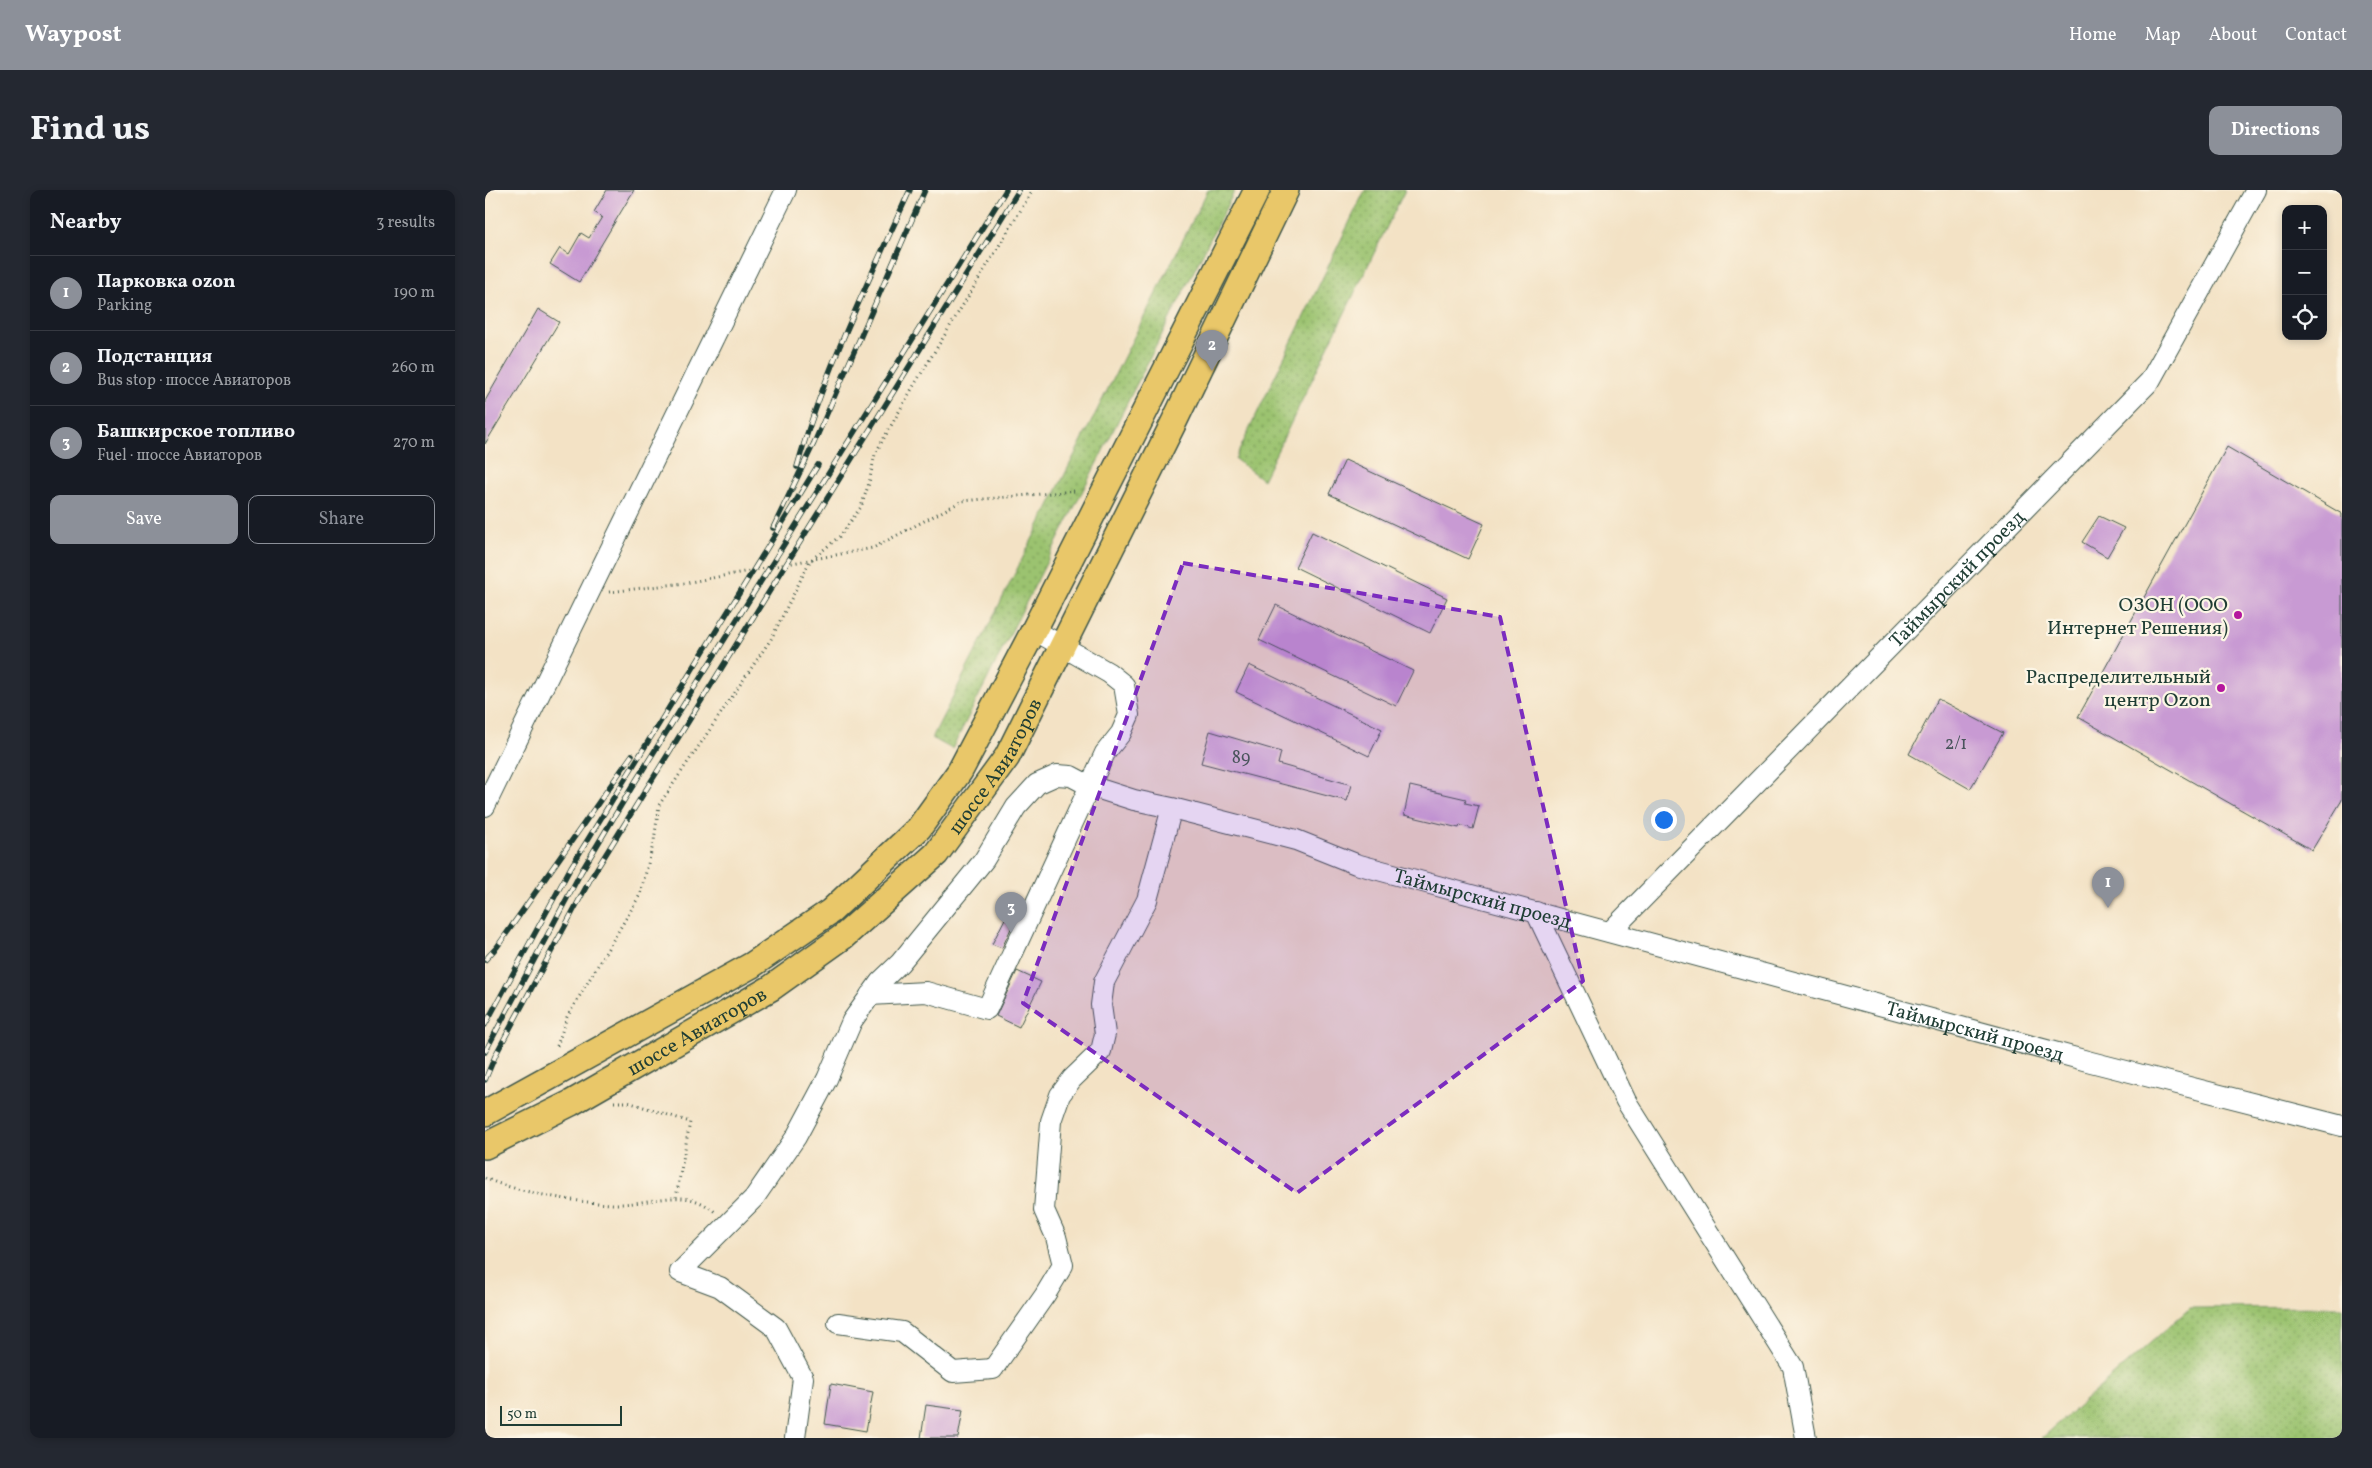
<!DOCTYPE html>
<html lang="en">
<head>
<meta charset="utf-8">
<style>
  body { margin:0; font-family:Vollkorn,serif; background:#242831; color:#f1f3f6 }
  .controls { position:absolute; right:15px; top:15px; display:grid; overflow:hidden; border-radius:10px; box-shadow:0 2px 8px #0003 }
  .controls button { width:45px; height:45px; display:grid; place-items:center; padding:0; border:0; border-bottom:1px solid #363941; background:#171b24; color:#f1f3f6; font:25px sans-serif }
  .scale { position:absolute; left:15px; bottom:12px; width:122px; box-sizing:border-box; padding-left:5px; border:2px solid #1f3d34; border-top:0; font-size:14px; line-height:18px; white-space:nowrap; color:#1f3d34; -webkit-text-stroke:4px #fcf5e5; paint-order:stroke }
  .you { position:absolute; left:1178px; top:629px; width:18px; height:18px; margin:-12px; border:4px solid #fff; border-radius:50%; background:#1a73e8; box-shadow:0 0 0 8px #1a73e833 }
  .badge { display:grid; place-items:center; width:32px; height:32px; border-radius:50%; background:#8c9099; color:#fff; font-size:16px; font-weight:700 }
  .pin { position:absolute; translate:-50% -41px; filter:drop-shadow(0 1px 2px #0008) }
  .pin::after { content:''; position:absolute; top:26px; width:18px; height:15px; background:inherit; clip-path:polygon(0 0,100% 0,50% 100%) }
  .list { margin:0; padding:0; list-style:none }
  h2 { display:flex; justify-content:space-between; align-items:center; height:65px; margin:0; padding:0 20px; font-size:21px }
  h2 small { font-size:16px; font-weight:400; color:#9ea1a6 }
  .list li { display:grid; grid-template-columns:32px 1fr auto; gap:15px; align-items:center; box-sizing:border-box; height:75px; padding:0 20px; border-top:1px solid #363941 }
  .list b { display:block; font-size:19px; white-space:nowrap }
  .list p { margin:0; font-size:16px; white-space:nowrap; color:#9ea1a6 }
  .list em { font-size:16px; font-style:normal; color:#9ea1a6 }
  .actions { display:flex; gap:10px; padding:15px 20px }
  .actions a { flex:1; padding:11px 0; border:1px solid #8c9099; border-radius:10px; text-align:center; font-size:18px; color:#8c9099 }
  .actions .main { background:#8c9099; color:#fff }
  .icon { flex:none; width:28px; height:28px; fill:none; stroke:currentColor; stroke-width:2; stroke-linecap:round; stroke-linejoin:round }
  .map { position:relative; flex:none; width:1857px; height:1248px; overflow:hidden; border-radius:10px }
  header { display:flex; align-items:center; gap:30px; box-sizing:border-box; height:70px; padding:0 25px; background:#8c9099; color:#fff }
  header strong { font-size:24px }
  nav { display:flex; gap:28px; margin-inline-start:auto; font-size:18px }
  .intro { display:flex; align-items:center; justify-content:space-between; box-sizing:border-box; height:120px; padding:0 30px }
  h1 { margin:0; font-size:35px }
  .button { padding:12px 22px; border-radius:10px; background:#8c9099; color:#fff; font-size:18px; font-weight:700 }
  main { display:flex; gap:30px; padding:0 30px }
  aside { flex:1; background:#171b24; border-radius:10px; box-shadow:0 2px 8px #0003 }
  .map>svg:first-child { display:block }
  .grass { fill:url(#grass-dots); stroke:#5d8052 }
  .building { fill:#c89ad3 }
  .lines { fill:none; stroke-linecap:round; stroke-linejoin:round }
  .minor-casing { stroke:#3f564a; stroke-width:22 }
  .major-casing { stroke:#3f564a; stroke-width:28 }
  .path { stroke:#3f564a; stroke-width:3; stroke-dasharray:1 4; stroke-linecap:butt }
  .minor { stroke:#fff; stroke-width:20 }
  .major { stroke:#e9c769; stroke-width:25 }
  .rail-casing { stroke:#1f3d34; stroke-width:5.5 }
  .rail { stroke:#fcf5e5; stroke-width:4; stroke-dasharray:11; stroke-linecap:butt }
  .marked { fill:#7b2cbf; fill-opacity:0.2; stroke:#7b2cbf; stroke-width:4; stroke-dasharray:10 6; stroke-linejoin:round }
  .poi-dot { fill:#b5179e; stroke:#fcf5e5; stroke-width:2 }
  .labels { text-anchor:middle; stroke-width:4.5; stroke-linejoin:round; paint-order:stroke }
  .number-label { font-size:18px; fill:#49545c }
  .street-label { font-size:20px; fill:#1f3d34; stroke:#fcf5e5 }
  .poi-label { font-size:20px; fill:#1f3d34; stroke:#fcf5e5; text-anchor:end }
</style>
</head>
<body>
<header>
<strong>Waypost</strong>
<nav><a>Home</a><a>Map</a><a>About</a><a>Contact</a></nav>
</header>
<div class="intro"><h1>Find us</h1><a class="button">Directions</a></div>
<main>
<aside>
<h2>Nearby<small>3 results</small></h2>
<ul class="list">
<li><span class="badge">1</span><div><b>Парковка ozon</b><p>Parking</p></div><em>190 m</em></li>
<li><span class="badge">2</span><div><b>Подстанция</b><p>Bus stop · шоссе Авиаторов</p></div><em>260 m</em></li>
<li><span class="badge">3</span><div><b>Башкирское топливо</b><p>Fuel · шоссе Авиаторов</p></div><em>270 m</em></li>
</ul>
<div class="actions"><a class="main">Save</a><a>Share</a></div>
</aside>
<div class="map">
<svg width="1857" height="1248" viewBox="0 0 1857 1248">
  <defs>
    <pattern id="grass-dots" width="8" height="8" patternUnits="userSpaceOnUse" patternTransform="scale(1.25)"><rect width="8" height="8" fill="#9bc36f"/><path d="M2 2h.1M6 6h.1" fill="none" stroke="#7ea05c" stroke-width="1.8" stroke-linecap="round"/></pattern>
  </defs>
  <rect width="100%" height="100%" fill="#fcf5e5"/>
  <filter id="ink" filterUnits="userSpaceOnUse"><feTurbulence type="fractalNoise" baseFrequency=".02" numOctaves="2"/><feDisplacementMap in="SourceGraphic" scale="10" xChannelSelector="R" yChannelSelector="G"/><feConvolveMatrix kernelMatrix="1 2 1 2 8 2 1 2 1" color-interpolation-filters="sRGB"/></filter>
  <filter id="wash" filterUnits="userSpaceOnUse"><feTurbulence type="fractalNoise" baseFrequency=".0096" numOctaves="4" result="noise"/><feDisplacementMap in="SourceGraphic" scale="20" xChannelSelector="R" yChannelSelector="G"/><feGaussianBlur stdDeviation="1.12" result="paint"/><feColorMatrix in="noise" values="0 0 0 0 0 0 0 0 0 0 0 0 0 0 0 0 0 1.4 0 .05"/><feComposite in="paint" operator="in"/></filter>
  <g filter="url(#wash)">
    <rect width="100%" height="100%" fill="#f3e2c5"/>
    <g class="grass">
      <polygon points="723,0 750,0 467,559 447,548"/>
      <polygon points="880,0 920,0 778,290 750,269"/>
      <polygon points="1857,1117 1857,1248 1557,1248 1705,1118"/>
    </g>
    <g id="blocks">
      <g class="building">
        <polygon points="122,0 149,0 94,92 65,74 75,58 84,64 96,43 104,48 117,27 109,22"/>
        <polygon points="53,119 74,132 0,254 0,211"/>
        <polygon points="1742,257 1857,324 1857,610 1827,660 1593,527"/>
        <polygon points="860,270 999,334 983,369 844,304"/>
        <polygon points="1614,326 1639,338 1622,367 1597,352"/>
        <polygon points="827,342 962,408 945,443 810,377"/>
        <polygon points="791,415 928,481 911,516 774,450"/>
        <polygon points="764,475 897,539 884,566 751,502"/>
        <polygon points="1453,509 1518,543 1485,599 1424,564"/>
        <polygon points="725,541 796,562 793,574 867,595 862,611 716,573"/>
        <polygon points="925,596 981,609 980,613 994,616 988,639 975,635 974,638 919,625"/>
        <polygon points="525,719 533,723 517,758 507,754"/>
        <polygon points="532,781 556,792 534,837 511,826"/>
        <polygon points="346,1194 388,1202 381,1241 340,1234"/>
        <polygon points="441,1215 478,1220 473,1248 436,1248"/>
      </g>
    </g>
  </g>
  <g filter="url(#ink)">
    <use href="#blocks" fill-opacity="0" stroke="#3f564a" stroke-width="1"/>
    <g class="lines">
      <g class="minor-casing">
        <g id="minor">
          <polyline points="0,616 301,0"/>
          <polyline points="1051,722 1141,911 1308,1177 1321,1248"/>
          <path id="s1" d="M1125,742L1665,191L1771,0"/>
          <polyline points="385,805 441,802 502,819 620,563 636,543 644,525 639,495 624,483 549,440"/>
          <polyline points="353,1133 417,1142 468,1182 508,1179 560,1105 578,1075 571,1047 559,1020 566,931 575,905 587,889 616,861 620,844 616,815 619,792 662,710 685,625"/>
          <path id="s2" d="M310,1248L318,1188L291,1138L235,1097L195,1082L269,1008L311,947L342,889L367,831L395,792L415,773L499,670L531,617L552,594L572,585L586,586L605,596L649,610L687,618L811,650L871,674L1606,872L1857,936"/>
        </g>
      </g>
      <g class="major-casing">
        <g id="major">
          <polyline points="0,923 267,775 346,721 434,638 475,581 549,440 772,0"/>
          <path id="s3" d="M0,956L86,913L286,798L359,746L451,664L522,567L689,232L801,0"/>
        </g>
      </g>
      <g class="path">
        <polyline points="124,402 200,393 388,358 477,311 590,301"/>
        <polyline points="72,856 82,827 155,705 169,651 174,615 286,449 325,371 355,346 376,317 384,293 390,264 428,197 548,0"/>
        <polyline points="129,912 143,912 205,932 191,1007"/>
        <path d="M0,988C29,1002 104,1015 136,1014C171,1013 202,996 231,1023"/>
      </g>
      <use href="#minor" class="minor"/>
      <use href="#major" class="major"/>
      <g class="rail-casing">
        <g id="rail">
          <path d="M312,277C339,181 384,90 425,0"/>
          <polyline points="288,338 329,253 440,0"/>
          <polyline points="0,770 12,757 147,565"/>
          <polyline points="0,835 86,677 333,275"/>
          <polyline points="0,862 96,682 147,597 521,0"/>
          <polyline points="0,890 11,864 106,688 534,0"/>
        </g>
      </g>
      <use href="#rail" class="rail"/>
    </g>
  </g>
  <path class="marked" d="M698,373L1015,427L1098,791L812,1003L538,813Z"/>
  <g class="poi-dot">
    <circle cx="1753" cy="425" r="5"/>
    <circle cx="1736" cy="498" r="5"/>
  </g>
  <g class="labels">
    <g class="number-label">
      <text x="1471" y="559">2/1</text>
      <text x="756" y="573">89</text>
    </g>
    <g class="street-label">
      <text dy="7" stroke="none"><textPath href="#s1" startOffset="495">Таймырский проезд</textPath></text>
      <text dy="7" stroke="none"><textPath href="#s3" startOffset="646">шоссе Авиаторов</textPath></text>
      <text dy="7" stroke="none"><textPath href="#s2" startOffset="1305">Таймырский проезд</textPath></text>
      <text dy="7" stroke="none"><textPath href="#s3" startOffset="241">шоссе Авиаторов</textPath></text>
      <text dy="7" stroke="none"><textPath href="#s2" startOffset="1815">Таймырский проезд</textPath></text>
    </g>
    <g class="poi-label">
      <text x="1743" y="421">ОЗОН (ООО<tspan x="1743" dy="23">Интернет Решения)</tspan></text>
      <text x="1726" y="493">Распределительный<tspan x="1726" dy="23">центр Ozon</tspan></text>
    </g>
  </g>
</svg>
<div class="controls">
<button>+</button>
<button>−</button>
<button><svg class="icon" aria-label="locate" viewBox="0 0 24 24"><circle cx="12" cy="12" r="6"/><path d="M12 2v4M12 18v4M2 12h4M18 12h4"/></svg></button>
</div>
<div class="scale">50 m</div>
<div class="you"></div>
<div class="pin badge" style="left:1623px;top:718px">1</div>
<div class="pin badge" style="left:727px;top:181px">2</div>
<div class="pin badge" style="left:526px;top:743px">3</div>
</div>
</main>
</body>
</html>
